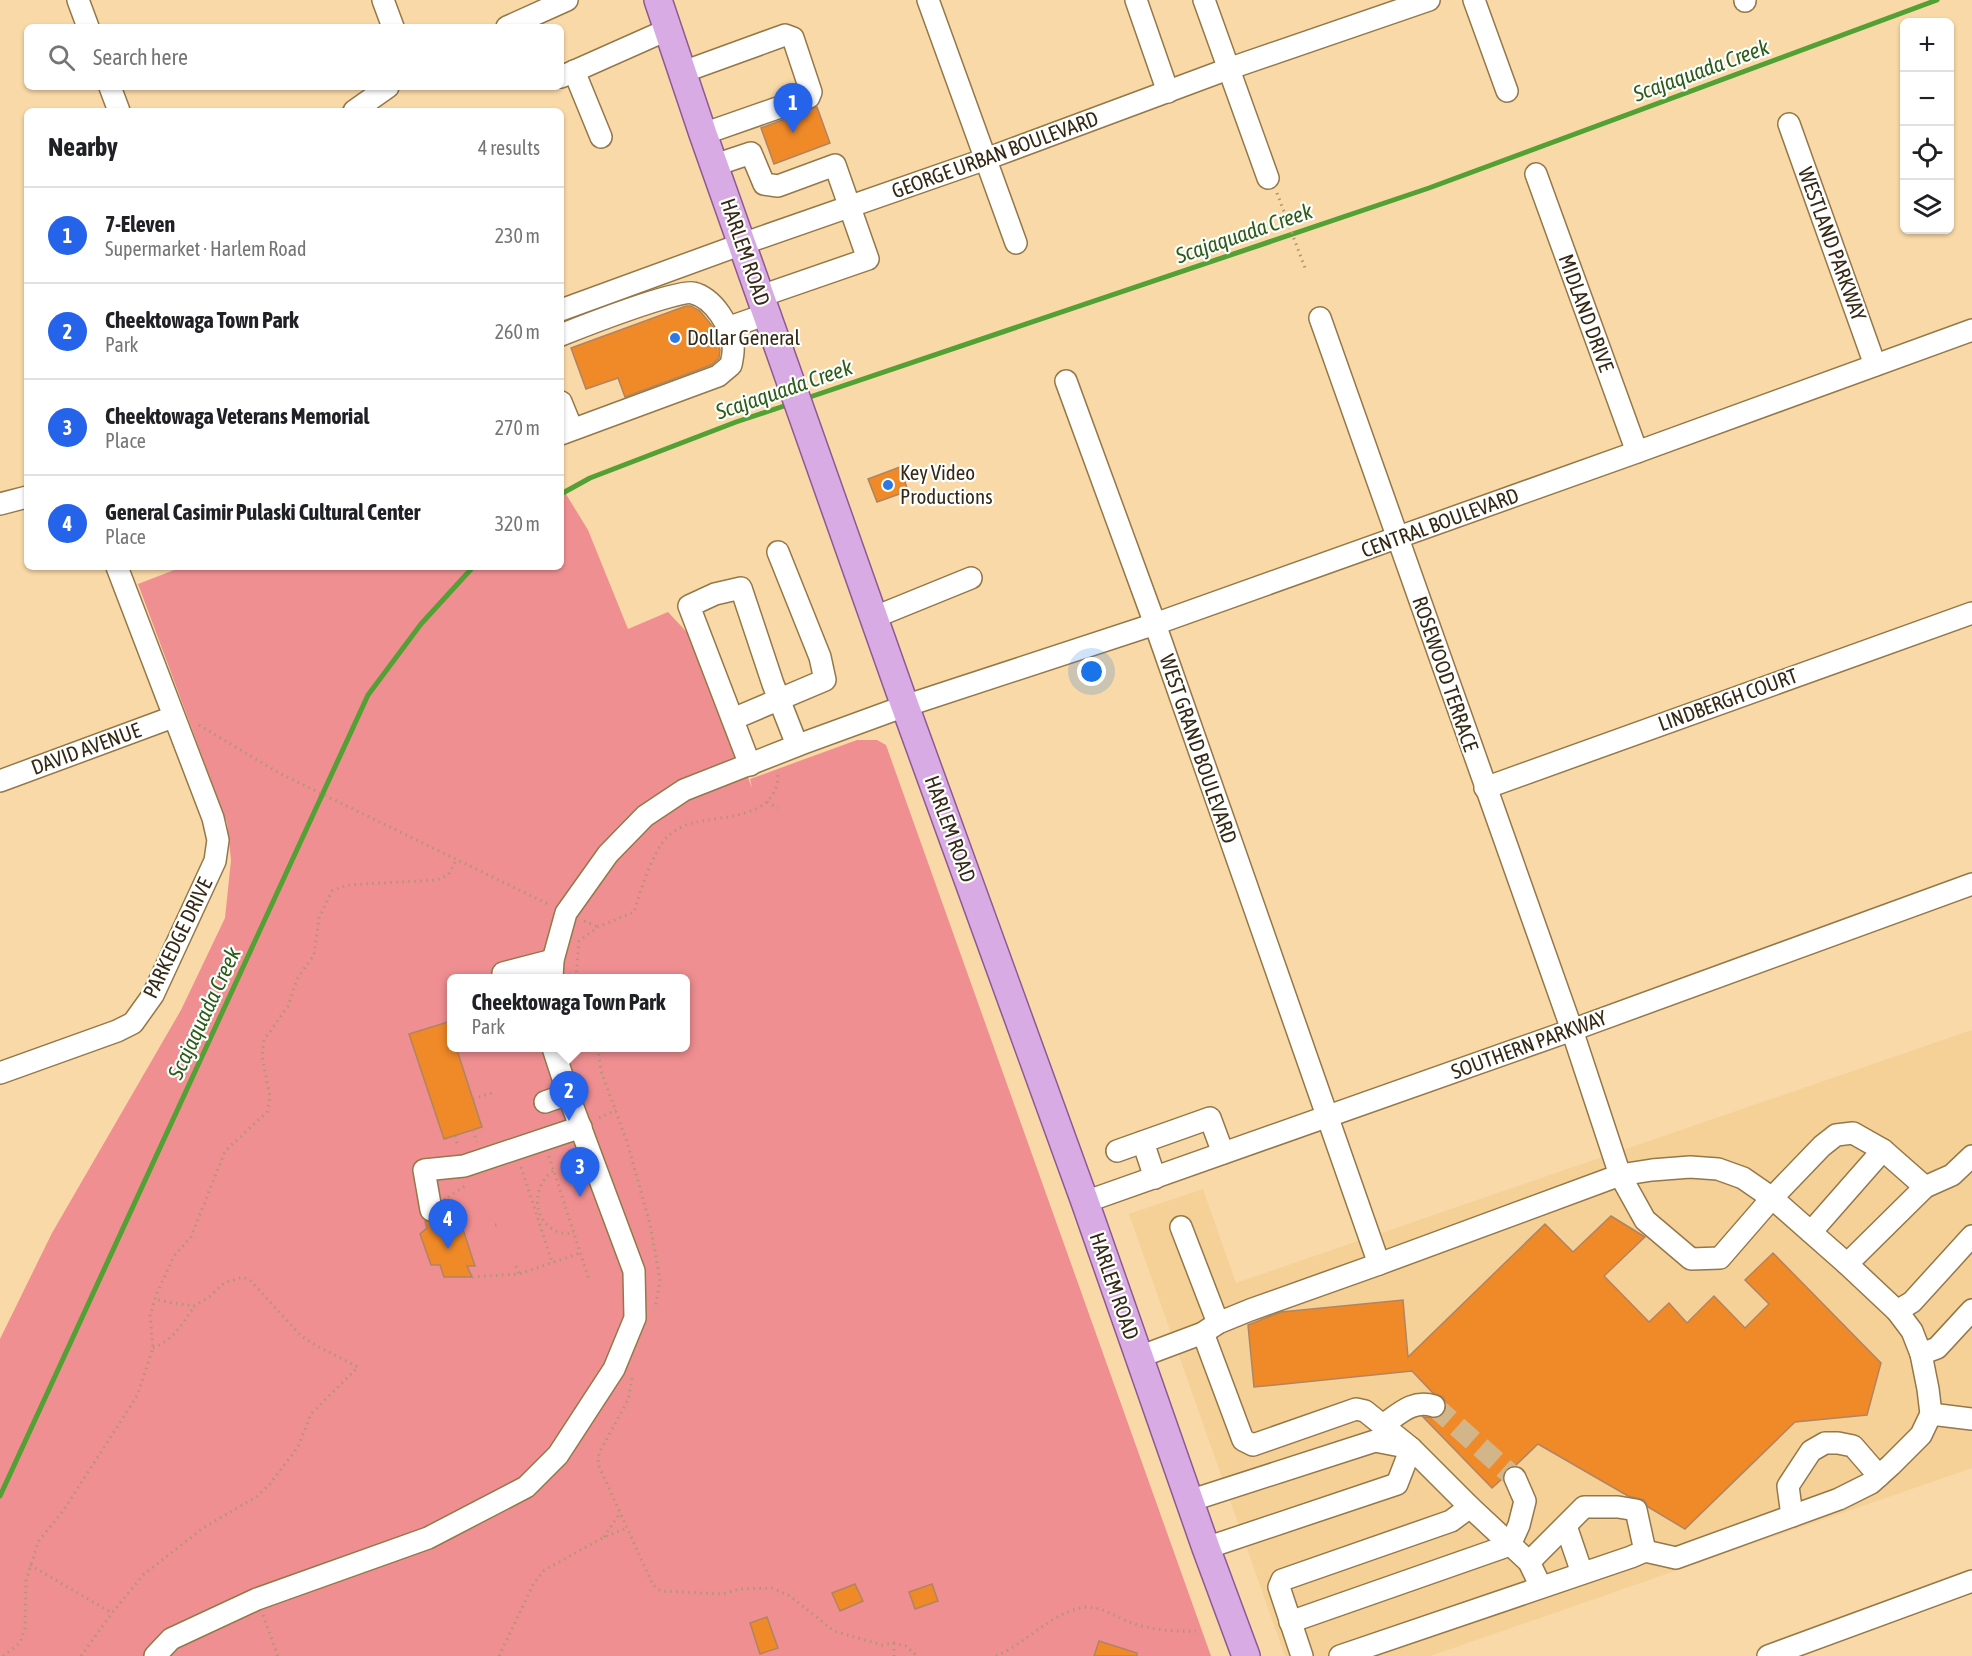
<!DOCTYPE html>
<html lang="en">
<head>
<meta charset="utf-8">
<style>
  body { margin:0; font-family:"Asap Condensed",sans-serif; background:#f6f6f6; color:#202124 }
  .controls { position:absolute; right:18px; top:18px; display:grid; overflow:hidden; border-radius:9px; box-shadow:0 2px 4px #0004 }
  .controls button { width:54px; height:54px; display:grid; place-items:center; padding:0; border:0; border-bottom:2px solid #e0e0e0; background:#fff; color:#202124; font:30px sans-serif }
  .you { position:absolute; left:1092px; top:672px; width:21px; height:21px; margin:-15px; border:4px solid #fff; border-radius:50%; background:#1a73e8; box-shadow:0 0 0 9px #1a73e833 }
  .badge { display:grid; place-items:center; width:39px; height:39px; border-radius:50%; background:#2563eb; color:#fff; font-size:20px; font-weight:700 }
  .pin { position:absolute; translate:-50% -50px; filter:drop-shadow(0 2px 3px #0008) }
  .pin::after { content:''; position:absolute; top:32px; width:21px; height:18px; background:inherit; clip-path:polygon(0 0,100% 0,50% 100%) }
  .popup { position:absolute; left:447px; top:974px; width:243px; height:78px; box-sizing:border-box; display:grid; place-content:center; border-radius:9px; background:#fff; filter:drop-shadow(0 2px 4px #0005); font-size:20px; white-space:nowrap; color:#757577 }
  .popup b { font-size:22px; color:#202124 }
  .popup::after { content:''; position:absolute; left:50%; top:100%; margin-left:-12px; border:12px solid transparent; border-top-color:#fff }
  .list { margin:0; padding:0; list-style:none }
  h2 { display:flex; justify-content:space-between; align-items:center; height:78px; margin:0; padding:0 24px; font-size:26px }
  h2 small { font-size:20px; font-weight:400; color:#757577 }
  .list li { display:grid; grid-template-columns:39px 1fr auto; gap:18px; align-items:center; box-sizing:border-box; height:96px; padding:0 24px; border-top:2px solid #e0e0e0 }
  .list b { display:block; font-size:22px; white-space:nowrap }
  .list p { margin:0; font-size:20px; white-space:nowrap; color:#757577 }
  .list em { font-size:20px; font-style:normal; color:#757577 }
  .icon { flex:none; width:33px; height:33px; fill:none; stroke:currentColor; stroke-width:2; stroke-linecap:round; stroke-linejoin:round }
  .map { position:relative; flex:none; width:1972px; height:1656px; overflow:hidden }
  .search { position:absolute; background:#fff; box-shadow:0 2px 4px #0004; left:24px; top:24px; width:540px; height:66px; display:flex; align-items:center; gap:15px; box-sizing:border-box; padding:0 21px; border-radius:9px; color:#757577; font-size:22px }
  .panel { position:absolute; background:#fff; box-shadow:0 2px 4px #0004; left:24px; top:108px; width:540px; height:462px; border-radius:9px }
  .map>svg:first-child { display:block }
  .built { fill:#f5d097 }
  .green { fill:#f08f92; fill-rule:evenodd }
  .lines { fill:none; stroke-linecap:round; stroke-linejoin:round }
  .stream { stroke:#53a035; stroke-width:5 }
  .building { fill:#f08927; stroke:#b18461; stroke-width:1.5 }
  .minor-tunnel { stroke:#d2b68a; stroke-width:21; stroke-dasharray:21 10; stroke-linecap:butt }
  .minor-casing { stroke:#957748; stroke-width:24 }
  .major-casing { stroke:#8e5991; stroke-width:30 }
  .path { stroke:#b09771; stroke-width:3; stroke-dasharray:1.5 4.5; stroke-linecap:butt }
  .minor { stroke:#fff; stroke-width:21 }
  .major { stroke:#d8abe5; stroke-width:27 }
  .poi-dot { fill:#2d78e4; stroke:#fff; stroke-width:2 }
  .labels { text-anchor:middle; stroke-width:4.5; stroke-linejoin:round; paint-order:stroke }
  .street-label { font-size:21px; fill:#352915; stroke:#fff }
  .poi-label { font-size:21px; fill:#352915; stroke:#fff; text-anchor:start }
  .water-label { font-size:22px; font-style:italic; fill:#2b5d17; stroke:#fff }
</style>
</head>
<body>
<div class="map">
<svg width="1972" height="1656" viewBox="0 0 1972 1656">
  <rect width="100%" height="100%" fill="#f9d9a7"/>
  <polygon class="built" points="1972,1030 1972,1468 1430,1656 1285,1656 1129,1214 1203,1189 1236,1283"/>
  <path class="green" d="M561,486L588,530L628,629L668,612L696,642L752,788L750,779L857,740H877L886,745L1211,1656H0V1339L52,1233L181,1010L225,918L231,860L227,823L138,584L182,567H561ZM452,978H686V1048H452Z"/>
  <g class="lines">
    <g class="stream">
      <polyline points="804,399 1429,188 1937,0"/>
      <polyline points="561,494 590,478 736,422 790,404"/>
      <polyline points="0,1496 368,695 421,624 473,567"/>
    </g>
  </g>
  <g class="building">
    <polygon points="817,107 830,143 774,164 761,128"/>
    <polygon points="686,306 691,306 700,311 714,328 720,350 719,358 711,365 625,397 618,378 586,389 571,348"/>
    <polygon points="900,467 908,491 877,502 868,479"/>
    <polygon points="448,1022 452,1035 452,1047 456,1047 482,1127 444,1139 409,1034"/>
    <polygon points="445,1199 448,1211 455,1205 475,1266 467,1266 472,1277 444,1277 440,1265 431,1265 420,1234 427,1228 425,1221 434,1222 439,1220 443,1215 442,1201"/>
    <polygon points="1611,1216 1645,1237 1604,1276 1649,1322 1669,1303 1687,1323 1714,1296 1745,1328 1769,1304 1745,1280 1773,1253 1881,1363 1867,1415 1795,1422 1685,1529 1648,1507 1644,1500 1628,1496 1538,1444 1516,1465 1510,1466 1505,1470 1503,1478 1492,1488 1423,1417 1438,1418 1444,1414 1447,1408 1446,1403 1443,1397 1433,1393 1412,1371 1254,1387 1248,1325 1281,1312 1403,1300 1408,1357 1545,1224 1573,1252"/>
    <polygon points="855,1584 863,1601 840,1611 832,1593"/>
    <polygon points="932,1584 938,1601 915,1609 909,1592"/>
    <polygon points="767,1617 778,1648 760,1654 750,1623"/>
    <polygon points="1099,1641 1137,1653 1137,1656 1094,1656"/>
  </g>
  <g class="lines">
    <polyline class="minor-tunnel" points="1434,1406 1515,1478"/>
    <g class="minor-casing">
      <g id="minor">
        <polyline points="78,0 88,27"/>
        <polyline points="383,0 393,27"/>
        <polyline points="928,0 1016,243"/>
        <polyline points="1136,0 1168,92"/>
        <polyline points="1204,0 1268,178"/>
        <polyline points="1474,0 1507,91"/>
        <polyline points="1745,0 1745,1"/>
        <polyline points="507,27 567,0"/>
        <polyline points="574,71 601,137"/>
        <polyline points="683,72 785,35 793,38 811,92 809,97 703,134"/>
        <polyline points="561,77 669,29"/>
        <polyline points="110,87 119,111"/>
        <polyline points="354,111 388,87"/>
        <polyline points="1789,124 1875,365"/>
        <polyline points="715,165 751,153 764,184 778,186 835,165 868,259 761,296"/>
        <polyline points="1536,174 1637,452"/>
        <polyline points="561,310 742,244 986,159 1228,69 1429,0"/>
        <polyline points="1320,318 1572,1030 1620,1175 1645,1220 1691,1259 1720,1258 1772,1198 1822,1146 1836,1135 1853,1133 1883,1150 1925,1187"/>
        <polyline points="727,328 767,314"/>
        <path d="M561,335C581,327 678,289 693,293C714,298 731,327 733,346C734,352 732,359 731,365L718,376L561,434"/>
        <polyline points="1066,381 1155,624 1379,1264"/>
        <polyline points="561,402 572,429"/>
        <polyline points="0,504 27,497"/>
        <polyline points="875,617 971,578"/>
        <polyline points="733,719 825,680 820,657 778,552"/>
        <polyline points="750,765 689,606 715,594 741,588 773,684 797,745"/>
        <polyline points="0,781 173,717"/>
        <polyline points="1485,788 1972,613"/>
        <polyline points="503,973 553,960"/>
        <polyline points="552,978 553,960 566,913 608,854 645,816 684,790 801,744 905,706 1155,624 1637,452 1972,330"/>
        <polyline points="0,1073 117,1031 133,1023 153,995 215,861 218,840 213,818 117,567"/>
        <polyline points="545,1102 568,1094"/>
        <polyline points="1143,1142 1155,1178"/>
        <polyline points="1117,1151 1210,1118 1223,1153"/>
        <polyline points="1085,1202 1572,1030 1972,884"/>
        <polyline points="431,1210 424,1170 464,1166 581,1127"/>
        <polyline points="1181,1227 1218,1323"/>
        <polyline points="1811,1232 1883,1150"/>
        <polyline points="1847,1264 1925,1187 1952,1175 1972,1156"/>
        <polyline points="1897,1311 1912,1302 1972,1236"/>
        <polyline points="1203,1333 1243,1440 1253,1445 1356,1409 1365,1411 1411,1448 1470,1507 1529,1562 1541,1587"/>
        <polyline points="1921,1354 1937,1348 1972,1310"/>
        <polyline points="1139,1357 1203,1333 1218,1323 1250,1310 1379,1264 1620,1175 1652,1170 1690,1167 1718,1169 1743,1178 1772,1198 1847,1264 1897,1311 1912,1331 1921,1354 1928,1389 1931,1414 1921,1435 1891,1465 1871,1483 1839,1499 1676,1558 1645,1551 1631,1557 1340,1656"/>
        <polyline points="1931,1414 1972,1419"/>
        <path d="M1383,1425C1399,1414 1413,1399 1434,1406"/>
        <polyline points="1189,1501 1375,1441 1411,1448 1397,1484 1206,1548"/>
        <polyline points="1792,1516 1788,1486 1811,1451 1825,1443 1838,1443 1853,1446 1879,1476"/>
        <polyline points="1566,1526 1582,1573"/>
        <polyline points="1529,1562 1584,1507 1618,1507 1636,1510 1645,1551"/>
        <polyline points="1290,1622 1510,1545 1519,1525 1525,1501 1515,1478"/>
        <polyline points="155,1656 171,1639 257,1599 428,1538 526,1487 558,1455 614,1369 635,1318 634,1271 568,1094 553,1048"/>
        <polyline points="1302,1656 1279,1587 1282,1580 1451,1521 1470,1507"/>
        <polyline points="1768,1656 1972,1581"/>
      </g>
    </g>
    <g class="major-casing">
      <polyline id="major" points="658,0 703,134 905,706 1085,1202 1206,1548 1246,1656"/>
    </g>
    <g class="path">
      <polyline points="1277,193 1305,268"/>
      <polyline points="199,725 279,773 550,905"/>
      <polyline points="767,802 778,808"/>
      <polyline points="584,921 598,927"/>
      <path d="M576,978L579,941L598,927L634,912C640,892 653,850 668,836C674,831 685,824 693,823C725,815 779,819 778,772"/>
      <polyline points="598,1048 601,1071 627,1142 650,1224 660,1280 655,1309"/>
      <polyline points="457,1049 461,1048"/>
      <polyline points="473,1099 492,1093"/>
      <polyline points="599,1118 616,1110"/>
      <polyline points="473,1130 477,1142"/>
      <polyline points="455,1136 458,1147"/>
      <polyline points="549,1156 589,1280"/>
      <polyline points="521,1167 552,1262"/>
      <path d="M553,1171C531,1186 532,1223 559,1232C564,1234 569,1233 574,1233"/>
      <polyline points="448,1197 465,1186"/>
      <polyline points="495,1225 500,1224"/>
      <polyline points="516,1266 519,1274"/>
      <polyline points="472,1277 519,1274 580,1253"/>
      <path d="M153,1348C174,1339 182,1325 194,1306"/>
      <polyline points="632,1378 628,1400 599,1453 598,1464 653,1585 661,1591 723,1594 739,1589 772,1588 790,1596 834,1631 882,1645 894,1643 906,1646 917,1656"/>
      <polyline points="604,1537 620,1513"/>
      <polyline points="30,1565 112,1613"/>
      <polyline points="263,1615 278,1656"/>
      <polyline points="894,1643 894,1656"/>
      <polyline points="3,1656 20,1643 25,1628 26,1581 38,1542 63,1511 137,1396 153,1348 150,1315 157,1293 174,1256 191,1237 225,1151 267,1112 270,1097 262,1056 264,1040 288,1006 297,979 314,955 319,918 332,891 347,885 437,880 448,875 457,859"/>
      <polyline points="81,1656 112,1613 144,1574 203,1528 256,1497 269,1485 298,1447 311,1414 358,1367 319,1347 301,1336 251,1281 243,1277 224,1283 209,1297 194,1306 167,1302 155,1299"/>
      <polyline points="499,1656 533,1585 543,1571 604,1537 627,1528"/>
      <path d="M996,1656C1025,1644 1049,1615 1080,1608C1100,1604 1115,1617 1132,1623C1150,1630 1178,1632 1196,1631"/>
    </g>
    <use href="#minor" class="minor"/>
    <use href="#major" class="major"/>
  </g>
  <g class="poi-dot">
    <circle cx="675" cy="338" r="6"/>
    <circle cx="888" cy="485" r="6"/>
  </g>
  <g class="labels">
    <g class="street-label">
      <text transform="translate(995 155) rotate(-20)" y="7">GEORGE URBAN BOULEVARD</text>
      <text transform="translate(1832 244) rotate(70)" y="7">WESTLAND PARKWAY</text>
      <text transform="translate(745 252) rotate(71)" y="7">HARLEM ROAD</text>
      <text transform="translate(1586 313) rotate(70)" y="7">MIDLAND DRIVE</text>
      <text transform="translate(1440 523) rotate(-20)" y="7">CENTRAL BOULEVARD</text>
      <text transform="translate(1445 674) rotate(71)" y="7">ROSEWOOD TERRACE</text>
      <text transform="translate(1728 700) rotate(-20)" y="7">LINDBERGH COURT</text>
      <text transform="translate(86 749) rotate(-20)" y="7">DAVID AVENUE</text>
      <text transform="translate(1198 749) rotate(71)" y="7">WEST GRAND BOULEVARD</text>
      <text transform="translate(950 829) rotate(70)" y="7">HARLEM ROAD</text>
      <text transform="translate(178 938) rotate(-64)" y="7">PARKEDGE DRIVE</text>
      <text transform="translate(1529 1045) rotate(-20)" y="7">SOUTHERN PARKWAY</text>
      <text transform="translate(1114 1286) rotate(71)" y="7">HARLEM ROAD</text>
    </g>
    <g class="poi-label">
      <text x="687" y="345">Dollar General</text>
      <text x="900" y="480">Key Video<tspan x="900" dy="24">Productions</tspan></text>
    </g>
    <g class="water-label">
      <text transform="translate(1701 70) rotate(-20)" y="8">Scajaquada Creek</text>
      <text transform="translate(1244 233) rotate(-19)" y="8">Scajaquada Creek</text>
      <text transform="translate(784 389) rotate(-19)" y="8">Scajaquada Creek</text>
      <text transform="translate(204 1013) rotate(-65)" y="8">Scajaquada Creek</text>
    </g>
  </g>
</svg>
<div class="controls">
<button>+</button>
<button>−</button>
<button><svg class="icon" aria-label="locate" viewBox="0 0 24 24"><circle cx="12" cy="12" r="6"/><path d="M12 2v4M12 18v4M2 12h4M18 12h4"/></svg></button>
<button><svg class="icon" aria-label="layers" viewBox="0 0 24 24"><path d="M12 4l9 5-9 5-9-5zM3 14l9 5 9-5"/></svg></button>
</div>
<div class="you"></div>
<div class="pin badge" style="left:793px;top:133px">1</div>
<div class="pin badge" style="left:569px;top:1121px">2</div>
<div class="popup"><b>Cheektowaga Town Park</b>Park</div>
<div class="pin badge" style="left:580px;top:1197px">3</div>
<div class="pin badge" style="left:448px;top:1249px">4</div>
<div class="search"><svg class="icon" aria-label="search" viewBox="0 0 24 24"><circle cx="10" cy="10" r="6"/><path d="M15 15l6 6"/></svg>Search here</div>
<section class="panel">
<h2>Nearby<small>4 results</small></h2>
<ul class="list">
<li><span class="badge">1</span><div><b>7-Eleven</b><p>Supermarket · Harlem Road</p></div><em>230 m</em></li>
<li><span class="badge">2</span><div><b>Cheektowaga Town Park</b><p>Park</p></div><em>260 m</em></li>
<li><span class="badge">3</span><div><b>Cheektowaga Veterans Memorial</b><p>Place</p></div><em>270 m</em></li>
<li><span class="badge">4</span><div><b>General Casimir Pulaski Cultural Center</b><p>Place</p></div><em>320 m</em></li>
</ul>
</section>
</div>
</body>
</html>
